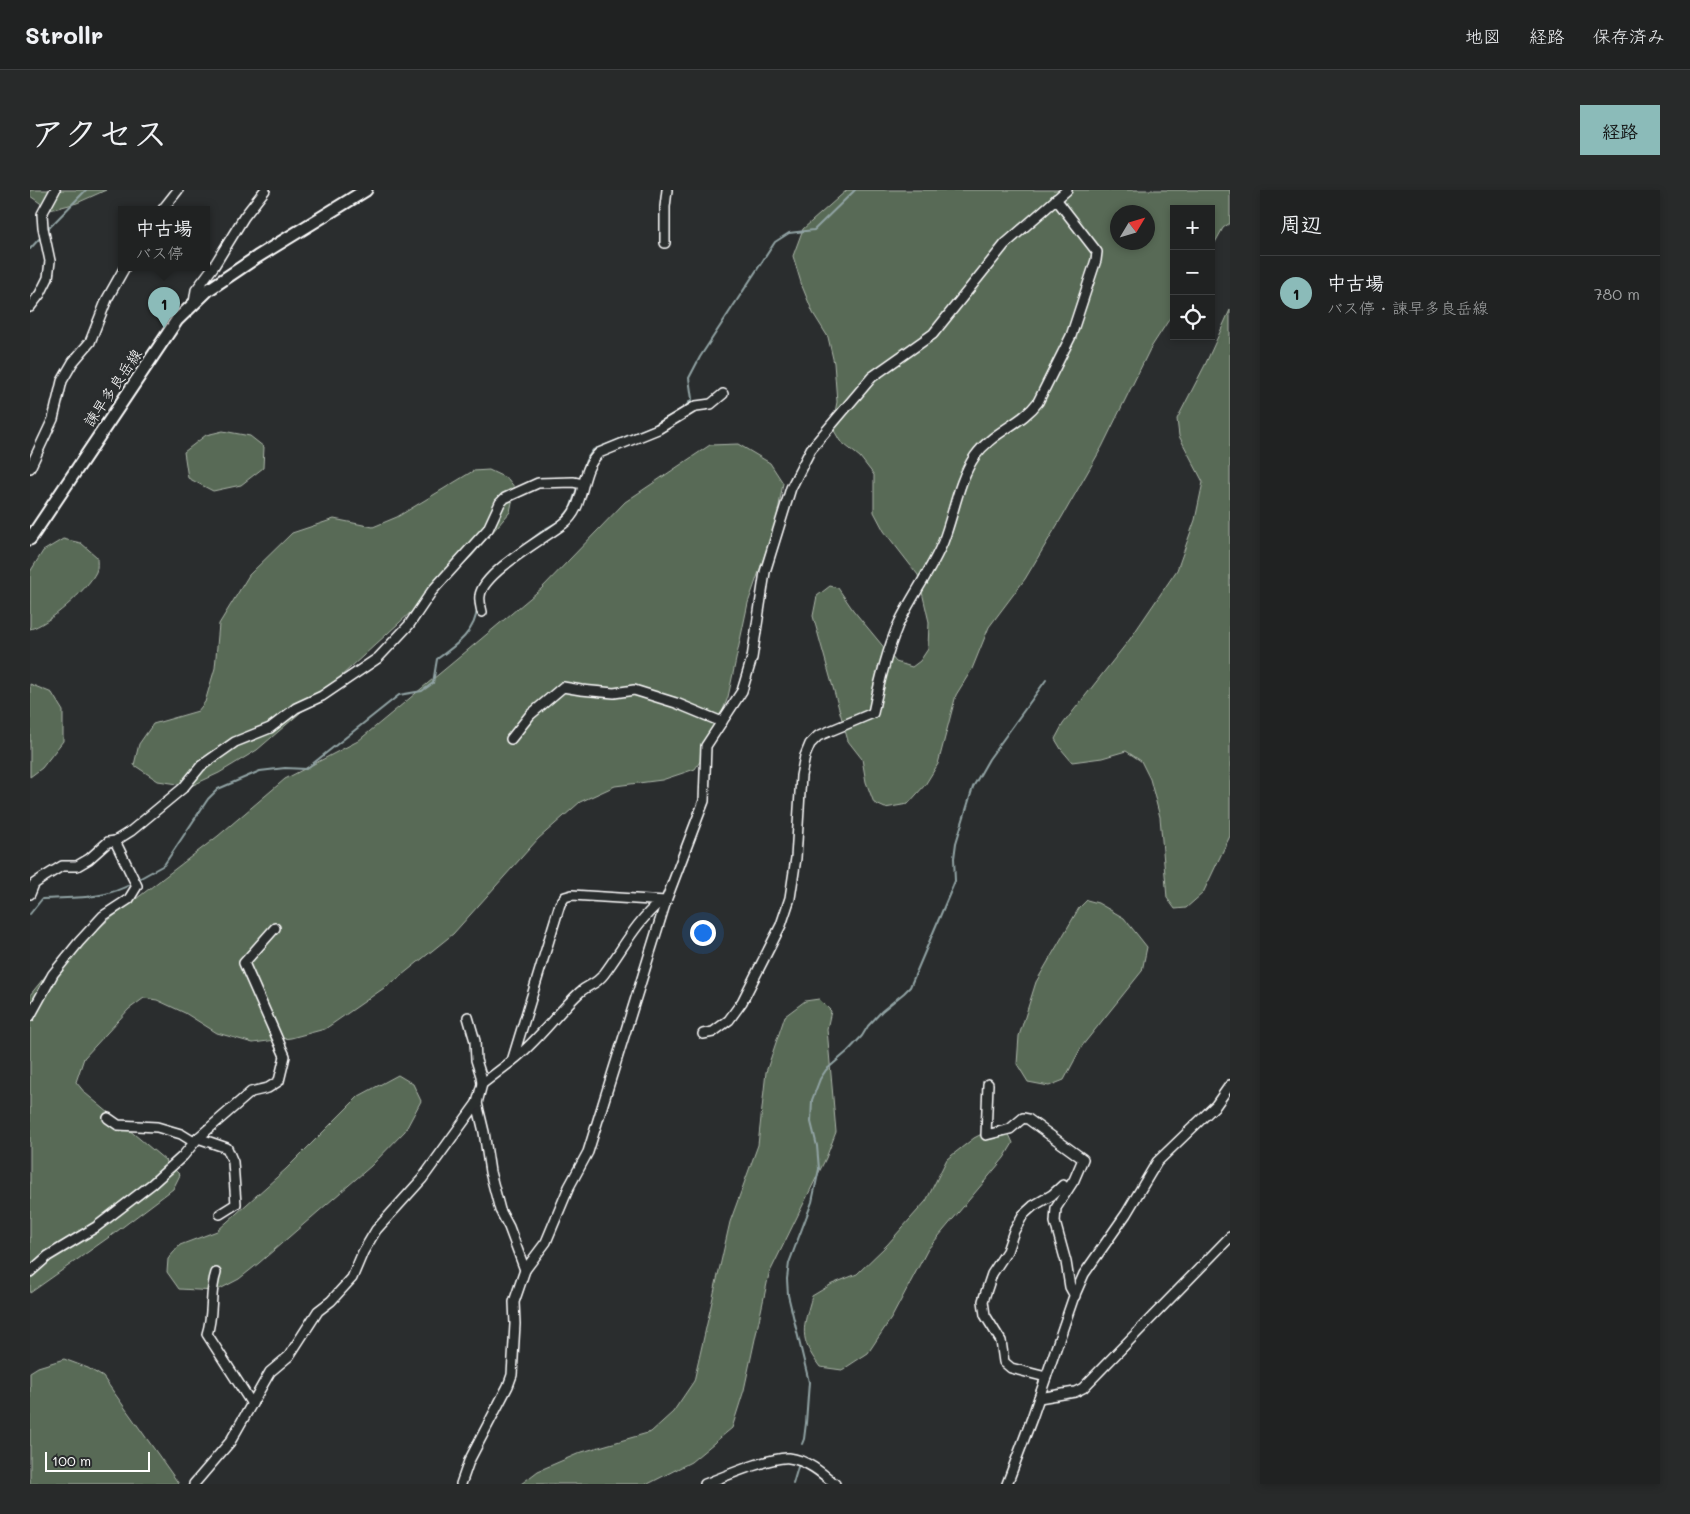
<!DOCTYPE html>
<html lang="ja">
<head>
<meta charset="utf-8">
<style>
  body { margin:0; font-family:Mali,"Klee One",sans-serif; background:#282a2a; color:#f1f3f6 }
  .controls { position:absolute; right:15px; top:15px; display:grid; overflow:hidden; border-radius:0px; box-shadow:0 2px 8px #0003 }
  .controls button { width:45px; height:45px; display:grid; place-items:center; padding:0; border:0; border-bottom:1px solid #3d3f40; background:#202222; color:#f1f3f6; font:25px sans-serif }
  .compass { position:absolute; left:1080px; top:15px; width:45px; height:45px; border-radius:50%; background:#202222; box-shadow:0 2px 8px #0003; rotate:52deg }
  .scale { position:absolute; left:15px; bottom:12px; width:105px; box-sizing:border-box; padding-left:5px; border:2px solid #fff; border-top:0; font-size:14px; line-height:18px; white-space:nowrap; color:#fff; -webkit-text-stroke:4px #2a2d2e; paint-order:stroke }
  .you { position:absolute; left:672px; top:742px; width:18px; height:18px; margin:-12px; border:4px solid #fff; border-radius:50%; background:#1a73e8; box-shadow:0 0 0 8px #1a73e833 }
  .badge { display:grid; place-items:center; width:32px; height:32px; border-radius:50%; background:#8bbbb9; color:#111; font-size:16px; font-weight:700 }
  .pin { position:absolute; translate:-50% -41px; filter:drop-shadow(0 1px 2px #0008) }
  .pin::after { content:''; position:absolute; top:26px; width:18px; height:15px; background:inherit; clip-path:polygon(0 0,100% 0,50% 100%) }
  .popup { position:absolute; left:88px; top:16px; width:92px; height:65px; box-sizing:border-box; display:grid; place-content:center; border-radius:0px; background:#202222; filter:drop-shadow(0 1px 4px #0005); font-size:16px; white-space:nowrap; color:#a2a4a5 }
  .popup b { font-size:19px; color:#f1f3f6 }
  .popup::after { content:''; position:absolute; left:50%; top:100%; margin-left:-10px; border:10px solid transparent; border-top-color:#202222 }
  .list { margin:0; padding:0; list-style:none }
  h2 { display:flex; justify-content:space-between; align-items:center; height:65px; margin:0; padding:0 20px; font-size:21px }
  h2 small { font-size:16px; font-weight:400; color:#a2a4a5 }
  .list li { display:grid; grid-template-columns:32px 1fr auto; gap:15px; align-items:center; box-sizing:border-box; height:75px; padding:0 20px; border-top:1px solid #3d3f40 }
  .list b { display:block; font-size:19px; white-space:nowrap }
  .list p { margin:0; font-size:16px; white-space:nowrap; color:#a2a4a5 }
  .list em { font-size:16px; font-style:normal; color:#a2a4a5 }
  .icon { flex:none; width:28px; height:28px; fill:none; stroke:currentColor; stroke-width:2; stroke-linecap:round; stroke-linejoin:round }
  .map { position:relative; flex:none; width:1200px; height:1294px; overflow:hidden; border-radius:0px }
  header { display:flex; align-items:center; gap:30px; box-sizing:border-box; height:70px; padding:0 25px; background:#202222; border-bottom:1px solid #3d3f40 }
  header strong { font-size:24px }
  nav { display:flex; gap:28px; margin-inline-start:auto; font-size:18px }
  .intro { display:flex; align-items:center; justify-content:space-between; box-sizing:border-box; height:120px; padding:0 30px }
  h1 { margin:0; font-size:35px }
  .button { padding:12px 22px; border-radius:0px; background:#8bbbb9; color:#111; font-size:18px; font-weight:700 }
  main { display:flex; gap:30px; padding:0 30px }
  aside { flex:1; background:#202222; border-radius:0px; box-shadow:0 2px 8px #0003 }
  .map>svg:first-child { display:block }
  .green { fill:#586b56; stroke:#acb5aa; fill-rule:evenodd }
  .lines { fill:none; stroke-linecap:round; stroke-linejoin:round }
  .stream { stroke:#91a3a4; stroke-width:2 }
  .minor-casing { stroke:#fff; stroke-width:12 }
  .major-casing { stroke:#fff; stroke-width:15 }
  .minor { stroke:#2a2d2e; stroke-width:9 }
  .major { stroke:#2a2d2e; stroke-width:11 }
  .labels { text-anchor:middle; stroke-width:5; stroke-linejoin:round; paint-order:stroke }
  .street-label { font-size:15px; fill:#fff; stroke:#2a2d2e }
</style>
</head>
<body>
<header>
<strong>Strollr</strong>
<nav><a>地図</a><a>経路</a><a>保存済み</a></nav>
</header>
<div class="intro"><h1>アクセス</h1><a class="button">経路</a></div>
<main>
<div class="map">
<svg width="1200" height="1294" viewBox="0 0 1200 1294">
  <rect width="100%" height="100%" fill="#2a2d2e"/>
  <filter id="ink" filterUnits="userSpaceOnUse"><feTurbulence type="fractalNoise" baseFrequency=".02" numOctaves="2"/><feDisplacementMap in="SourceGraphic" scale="10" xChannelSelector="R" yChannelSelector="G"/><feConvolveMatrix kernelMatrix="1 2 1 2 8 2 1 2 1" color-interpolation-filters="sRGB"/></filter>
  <g filter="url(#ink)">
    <g class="green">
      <polygon points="0,0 76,0 47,13 20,20 0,6"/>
      <path d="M817,0H1200V33L1193,38L1181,60V19H1144V122L1120,159L1072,257L1032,327L995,389L959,437L942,479L926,505L908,574L895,595L878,614L855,618L844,613L836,592L832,569L818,551L783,426L787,406L800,396L808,398L823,420L866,472L882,477L890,471L898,459L899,432L888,385L854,341L844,322V285L830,267L810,251L802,237L807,212L804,173L798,147L783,123L772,96L763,66L773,39ZM1088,22H1118V52H1088Z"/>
      <polygon points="1200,120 1200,646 1173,703 1156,718 1145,719 1137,708 1130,627 1120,589 1111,571 1096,561 1072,568 1042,572 1031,559 1025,549 1033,534 1100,449 1147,380 1165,330 1173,292 1149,246 1147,229 1175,175"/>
      <polygon points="193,241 220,246 234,257 233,278 211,295 183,301 158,288 154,262 176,245"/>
      <polygon points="708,254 740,273 753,293 746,333 718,413 698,507 677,561 665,579 632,590 585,596 550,612 508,649 423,744 367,789 295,839 261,848 223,853 187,843 155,823 127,810 114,808 99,819 54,868 46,892 55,903 135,970 150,985 143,999 82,1045 0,1103 0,805 26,773 76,732 188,646 255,589 328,551 426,470 512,398 595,312 680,255"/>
      <polygon points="459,280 478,289 485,298 480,322 441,367 285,510 227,560 189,583 161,596 128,591 104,575 109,554 123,534 168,521 175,512 185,478 189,434 219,385 262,343 304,329 343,337 367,327 443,281"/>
      <path d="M33,349L51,353L67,367C67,371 68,378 66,382C58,399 18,435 0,439V382L13,361Z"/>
      <polygon points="0,494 22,503 33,521 33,551 12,578 0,587"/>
      <polygon points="1057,710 1068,713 1094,728 1117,757 1112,781 1052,856 1034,890 1019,896 998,892 987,874 989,846 1006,792 1049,718"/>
      <polygon points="789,809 801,821 797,839 806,942 796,968 739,1084 714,1200 702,1238 661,1272 618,1294 491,1294 508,1281 552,1262 621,1242 643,1222 664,1191 700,1032 728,955 736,882 755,826 775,811"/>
      <polygon points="368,885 383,894 391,911 375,941 341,976 229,1073 209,1089 186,1101 149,1099 137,1082 138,1069 150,1055 187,1041 256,979 329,906"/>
      <path d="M967,936L978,942L983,953L974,968L898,1059L862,1127L838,1163L812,1180L790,1177C768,1148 773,1138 782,1106L802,1094L827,1084L857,1055L896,1011L917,969L944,948Z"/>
      <polygon points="34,1169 58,1178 73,1187 149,1294 0,1294 0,1182 8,1177"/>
    </g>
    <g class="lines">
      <g class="stream">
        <polyline points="19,38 56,0"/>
        <polyline points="0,59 9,49"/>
        <polyline points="549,291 556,270 563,260 622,236 655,217 662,209 659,188 670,167 745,52 759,43 784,40 825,0"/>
        <polyline points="493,356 515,339 531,330 540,319 548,295"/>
        <path d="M107,690L134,675L178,609L188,599L230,581L255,578L276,579L369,505L392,501L403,493L407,469C425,456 446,442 447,418"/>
        <path d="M0,724L12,709C44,707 74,710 103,693"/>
        <polyline points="772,1254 774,1249 776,1233 779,1192 758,1105 757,1089 759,1073 782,1012 789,979 787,956 781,932 782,910 790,889 796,880 818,861 832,846 838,836 852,821 874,803 880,797 925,691 924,668 926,653 943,597 959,569 1016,490"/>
        <polyline points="763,1294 768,1277"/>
      </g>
      <g class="minor-casing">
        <g id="minor">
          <polyline points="133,19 148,0"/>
          <polyline points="635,53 635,17 637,0"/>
          <polyline points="164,113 166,100 184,76 214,27 235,0"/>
          <polyline points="0,117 10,104 18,88 20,71 13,38 12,24 25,0"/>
          <polyline points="0,278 23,229 32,191 43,172 60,152 77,109 95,77"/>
          <path d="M452,422C451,417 449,411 450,406C452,383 515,348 533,334C557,317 548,282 569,263L628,239L666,216L681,214L693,204"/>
          <polyline points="481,549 500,525 533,497 551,500 584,503 604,500 646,513 692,532"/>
          <polyline points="0,704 4,694 14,687 32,676 47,676 59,669 78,652 85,651 101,641 153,598 171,576 205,552 240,538 266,518 292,506 348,468 379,435 402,401 458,339 470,313 475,308 508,293 543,292 553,294"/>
          <path d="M631,711C605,733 594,757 574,784C566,795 559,794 550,802C526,824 508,851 482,871L530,714L535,707L542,705L636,711"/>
          <polyline points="0,826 23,784 49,752 73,726 99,709 107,696 85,651"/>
          <path d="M673,844L683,842L699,830L712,812L751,735L760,708L766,668L771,586L775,566L780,554L788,546L843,523C849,493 856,464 868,435C881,407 901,381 913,352C924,324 928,291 945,266C962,242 992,234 1008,212L1041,146L1066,70L1067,62L1026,9"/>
          <polyline points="452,894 482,871"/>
          <polyline points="958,894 956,945 980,939 993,928 998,929 1053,969 1044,990 1026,1018 1025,1032 1036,1072 1040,1097 1045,1106"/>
          <polyline points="447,913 454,942 460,982 470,1020 479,1037 495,1080"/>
          <polyline points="78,928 88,935 127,937 151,944 164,952"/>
          <polyline points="168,948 197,958 203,972 206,1014 190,1024"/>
          <polyline points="0,1082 18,1066 66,1037 122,994 153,966 168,948 221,902 238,898 249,891 255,866 214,773 245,738"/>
          <path d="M186,1083C179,1103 184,1124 177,1144L222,1214"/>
          <polyline points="1016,1187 981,1178 974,1172 971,1151 955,1125 953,1111 962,1084 977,1061 984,1041 993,1025 1003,1016 1022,1005 1033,995"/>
          <polyline points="1009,1208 1045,1202 1053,1198 1200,1047"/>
          <polyline points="164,1294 200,1252 240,1182 259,1166 288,1121 301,1111 322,1088 333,1062 346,1040 392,989 447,913 452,894 451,886 446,870 445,851 438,827"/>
          <polyline points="431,1294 439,1271 478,1196 482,1185 485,1134 484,1112 495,1080 516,1052 539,997 558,962 637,708 674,611 676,556 712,501 722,468 735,382 761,298 781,259 842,187 903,144 975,54 1037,0"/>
          <path d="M675,1294C693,1287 742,1266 759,1268C777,1270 792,1283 805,1294"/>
          <polyline points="977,1294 1002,1228 1043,1109 1054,1084 1096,1024 1127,972 1186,915 1200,895"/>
        </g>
      </g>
      <g class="major-casing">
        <polyline id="major" points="0,349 147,130 178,100 227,67 336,0"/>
      </g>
      <use href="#minor" class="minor"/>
      <use href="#major" class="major"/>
    </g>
  </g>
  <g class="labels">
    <g class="street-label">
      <text transform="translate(83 198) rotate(-56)" y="5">諫早多良岳線</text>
    </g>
  </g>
</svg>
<div class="controls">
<button>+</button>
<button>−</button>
<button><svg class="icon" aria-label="locate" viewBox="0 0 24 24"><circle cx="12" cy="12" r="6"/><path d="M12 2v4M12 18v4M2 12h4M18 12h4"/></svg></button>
</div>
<svg class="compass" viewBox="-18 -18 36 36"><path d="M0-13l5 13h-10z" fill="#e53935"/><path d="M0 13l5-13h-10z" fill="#a2a4a5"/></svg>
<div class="scale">100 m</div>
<div class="you"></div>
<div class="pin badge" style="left:134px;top:138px">1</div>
<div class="popup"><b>中古場</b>バス停</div>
</div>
<aside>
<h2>周辺<small></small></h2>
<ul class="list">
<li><span class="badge">1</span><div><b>中古場</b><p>バス停 · 諫早多良岳線</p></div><em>780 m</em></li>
</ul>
</aside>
</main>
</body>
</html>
